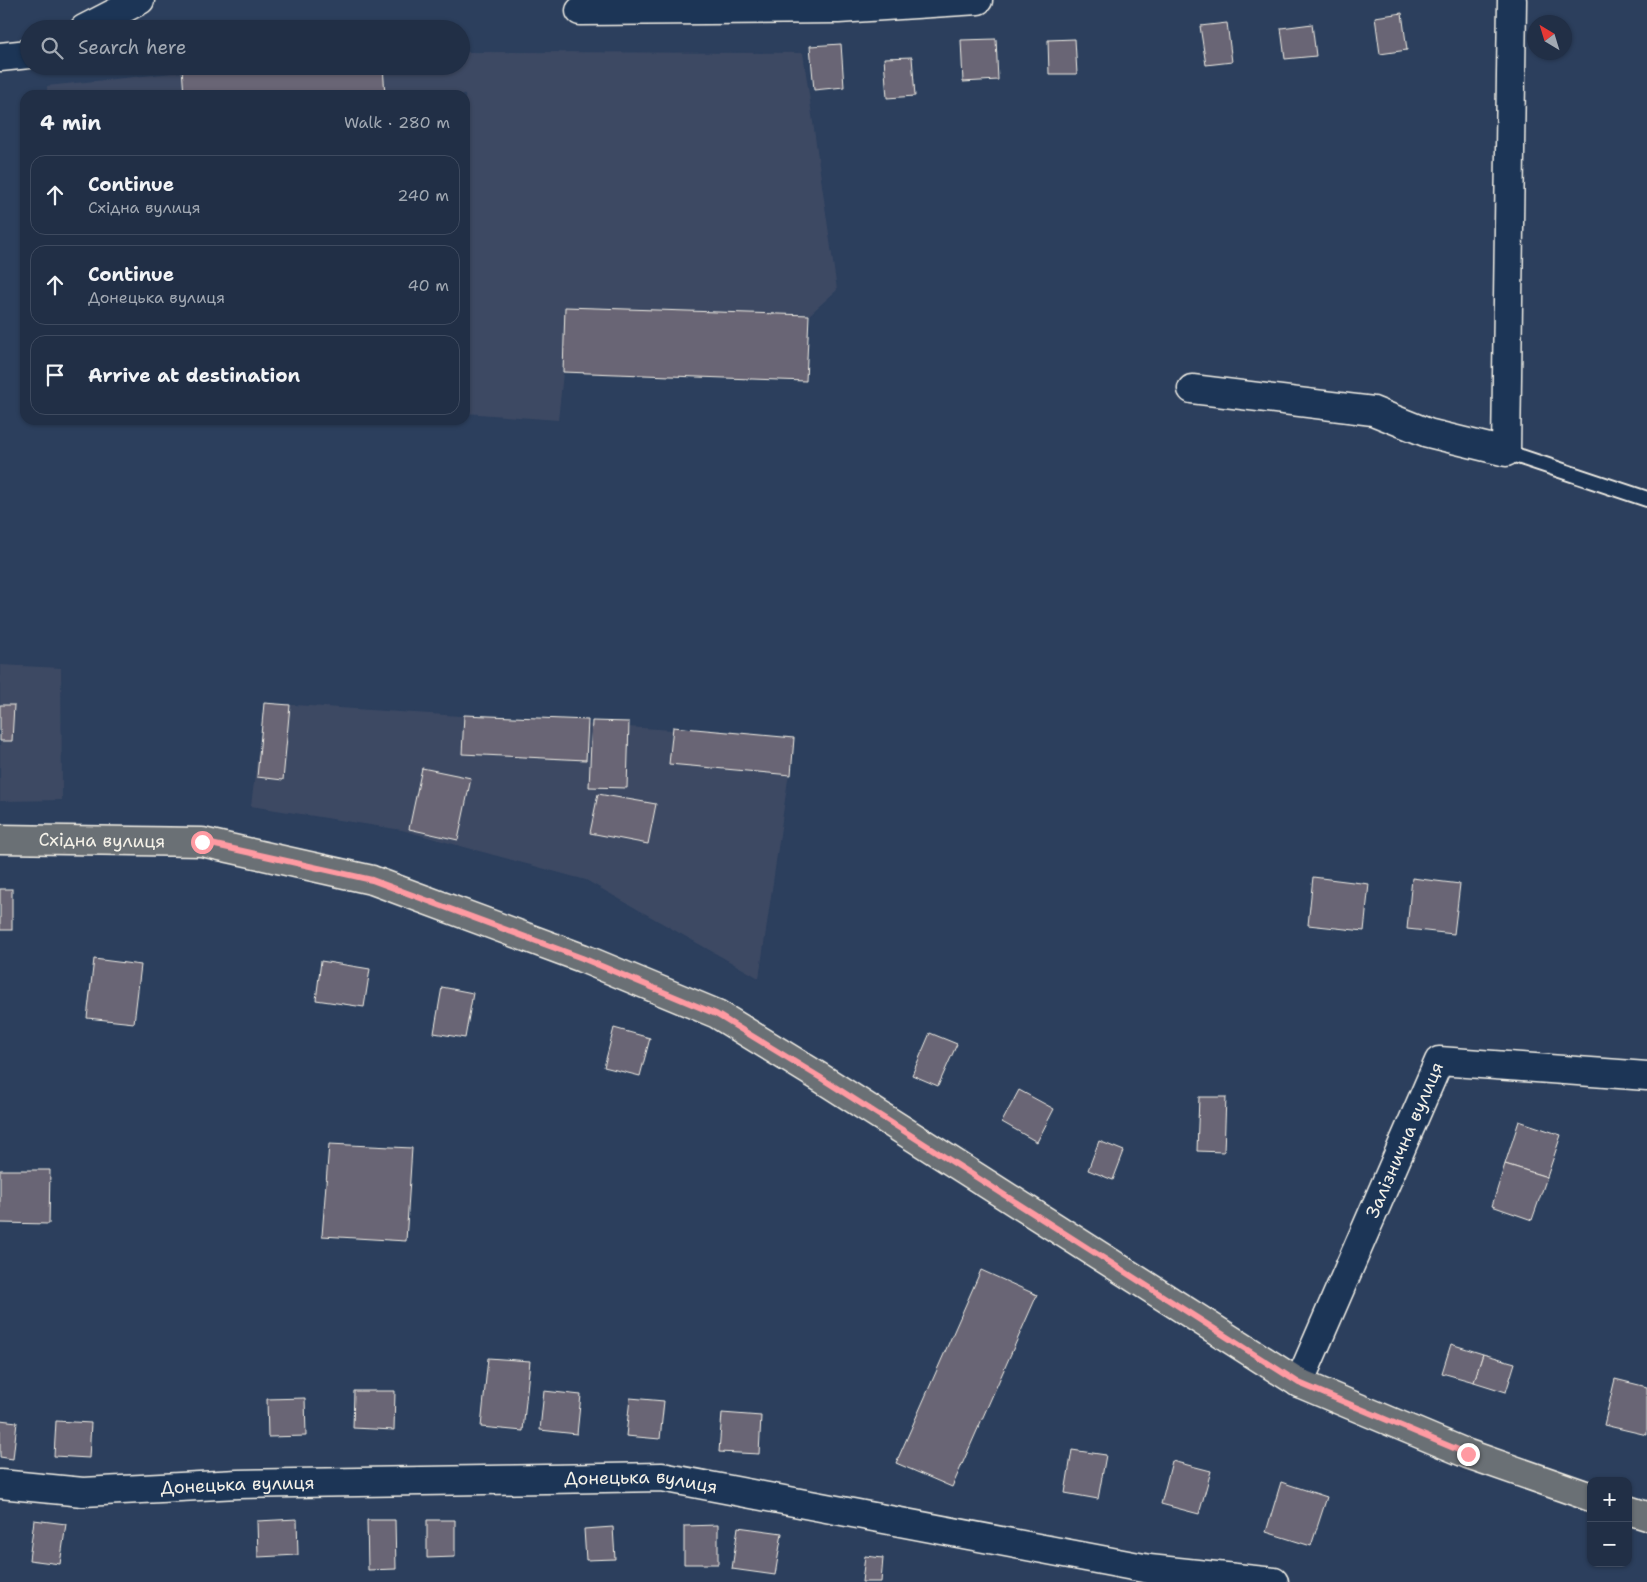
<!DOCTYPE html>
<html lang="en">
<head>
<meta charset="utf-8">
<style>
  body { margin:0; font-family:"Shantell Sans",sans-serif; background:#2d3b51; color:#f1f3f6 }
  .controls { position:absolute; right:15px; bottom:15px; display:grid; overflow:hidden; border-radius:10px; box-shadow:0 1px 4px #0004 }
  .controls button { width:45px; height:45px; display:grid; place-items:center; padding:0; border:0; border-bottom:1px solid #3e4a5f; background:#212f46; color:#f1f3f6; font:25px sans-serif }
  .compass { position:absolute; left:1527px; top:15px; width:45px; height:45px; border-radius:50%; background:#212f46; box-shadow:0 1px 4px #0004; rotate:322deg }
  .stop { position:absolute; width:15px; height:15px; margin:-11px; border:4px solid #ff9aa2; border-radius:50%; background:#fff }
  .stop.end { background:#ff9aa2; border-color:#fff; box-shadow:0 1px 5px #0008 }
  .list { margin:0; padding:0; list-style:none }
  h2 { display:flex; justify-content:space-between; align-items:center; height:65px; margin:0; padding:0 20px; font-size:21px }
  h2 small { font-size:16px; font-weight:400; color:#a2a9b3 }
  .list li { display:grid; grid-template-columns:32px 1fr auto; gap:15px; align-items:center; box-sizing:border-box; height:80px; margin:0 10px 10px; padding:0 10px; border:1px solid #3e4a5f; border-radius:15px }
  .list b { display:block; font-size:19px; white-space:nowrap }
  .list p { margin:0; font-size:16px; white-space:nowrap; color:#a2a9b3 }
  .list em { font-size:16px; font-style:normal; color:#a2a9b3 }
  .icon { flex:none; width:28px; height:28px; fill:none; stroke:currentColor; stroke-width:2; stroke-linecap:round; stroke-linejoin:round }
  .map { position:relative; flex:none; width:1647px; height:1582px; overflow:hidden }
  .search { position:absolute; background:#212f46; box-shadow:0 1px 4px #0004; left:20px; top:20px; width:450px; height:55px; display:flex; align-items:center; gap:12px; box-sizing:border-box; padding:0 18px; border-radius:28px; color:#a2a9b3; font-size:19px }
  .panel { position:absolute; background:#212f46; box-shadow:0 1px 4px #0004; left:20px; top:90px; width:450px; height:335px; border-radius:15px }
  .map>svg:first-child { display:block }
  .built { fill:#3e4a64 }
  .building { fill:#696574; stroke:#f4f1e8 }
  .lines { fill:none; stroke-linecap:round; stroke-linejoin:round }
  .lane-casing { stroke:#f4f1e8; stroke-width:18 }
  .street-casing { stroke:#f4f1e8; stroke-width:31 }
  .primary-casing { stroke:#f4f1e8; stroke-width:31 }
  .lane { stroke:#1d3557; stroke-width:14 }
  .street { stroke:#1d3557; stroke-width:28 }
  .primary { stroke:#6b6f75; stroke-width:28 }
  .route { stroke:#ff9aa2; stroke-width:6 }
  .labels { text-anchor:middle; stroke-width:5; stroke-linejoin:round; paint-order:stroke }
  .street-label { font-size:18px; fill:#f4f1e8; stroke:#1d3557 }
</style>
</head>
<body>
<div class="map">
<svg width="1647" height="1582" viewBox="0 0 1647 1582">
  <rect width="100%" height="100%" fill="#2c3f5d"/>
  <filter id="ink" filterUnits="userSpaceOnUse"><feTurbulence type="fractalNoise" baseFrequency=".02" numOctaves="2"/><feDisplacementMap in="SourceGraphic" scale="10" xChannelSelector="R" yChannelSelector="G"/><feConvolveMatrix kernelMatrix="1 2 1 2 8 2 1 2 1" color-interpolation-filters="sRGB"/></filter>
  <g filter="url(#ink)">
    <g class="built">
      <polygon points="461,52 803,53 837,290 809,315 806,381 563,373 558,420 465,413 465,95 47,95 47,86 240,66 461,66"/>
      <polygon points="0,665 61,668 62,800 0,801"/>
      <polygon points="264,703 794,738 759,978 586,880 402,830 251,806"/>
    </g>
    <g class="building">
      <polygon points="1402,13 1407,50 1380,54 1375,17"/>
      <polygon points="1227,23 1232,62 1206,65 1200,26"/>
      <polygon points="1312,24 1316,56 1285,59 1281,28"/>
      <polygon points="996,39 998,80 963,82 961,40"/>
      <polygon points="1075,39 1077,74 1049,74 1048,40"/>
      <polygon points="841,44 844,87 814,90 810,46"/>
      <polygon points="912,57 915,96 887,98 884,58"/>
      <polygon points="204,66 383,66 385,95 184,95 182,68"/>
      <polygon points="565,307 809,315 806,381 563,372"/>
      <polygon points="264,703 290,705 283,780 257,777"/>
      <polygon points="0,705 14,705 12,741 0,741"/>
      <polygon points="464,715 588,720 586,760 462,754"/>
      <polygon points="592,721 629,722 627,788 589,787"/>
      <polygon points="673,727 794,738 791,775 669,764"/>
      <polygon points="422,768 471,778 458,840 409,829"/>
      <polygon points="598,794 656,804 648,844 590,833"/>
      <polygon points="1313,877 1369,884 1364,931 1308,925"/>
      <polygon points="1412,878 1460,884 1454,934 1407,929"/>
      <rect x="0" y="889" width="12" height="41"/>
      <polygon points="94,959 141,965 134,1023 87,1018"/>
      <polygon points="321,961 370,969 364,1007 316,1000"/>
      <polygon points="442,987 473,993 465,1038 434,1033"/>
      <polygon points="614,1028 650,1038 640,1076 604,1067"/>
      <polygon points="930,1033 957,1044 938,1086 912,1075"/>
      <polygon points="1019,1090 1054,1109 1037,1142 1002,1122"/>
      <polygon points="1199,1097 1226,1097 1224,1152 1197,1151"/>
      <polygon points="1519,1121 1561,1135 1547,1177 1505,1164"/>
      <polygon points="1099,1141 1124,1151 1113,1180 1088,1170"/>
      <polygon points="329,1144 412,1148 406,1241 322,1236"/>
      <polygon points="1505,1164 1547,1177 1532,1220 1492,1206"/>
      <polygon points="0,1170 50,1170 49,1224 0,1223"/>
      <polygon points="981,1270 1037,1295 952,1487 896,1463"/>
      <polygon points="1451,1344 1483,1354 1474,1382 1442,1373"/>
      <polygon points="1483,1354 1515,1363 1506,1392 1474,1382"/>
      <polygon points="488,1358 530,1361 523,1431 481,1427"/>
      <polygon points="1615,1379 1647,1387 1647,1435 1604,1425"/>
      <polygon points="354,1391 395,1391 394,1430 353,1428"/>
      <polygon points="544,1391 581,1395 577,1434 540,1430"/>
      <polygon points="305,1398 306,1436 268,1437 267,1399"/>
      <polygon points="630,1398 664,1401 660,1439 626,1436"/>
      <polygon points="722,1413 761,1416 759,1454 719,1452"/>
      <polygon points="0,1420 17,1422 13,1459 0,1457"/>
      <polygon points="56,1421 91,1423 89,1458 54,1456"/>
      <polygon points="1072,1450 1106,1455 1098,1499 1065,1493"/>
      <polygon points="1172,1461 1211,1471 1199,1514 1161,1504"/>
      <polygon points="1281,1482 1327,1497 1311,1546 1266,1532"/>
      <polygon points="297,1519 298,1555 258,1557 257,1521"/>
      <polygon points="34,1520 66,1524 60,1564 29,1560"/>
      <polygon points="367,1520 395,1520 396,1569 368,1570"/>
      <polygon points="427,1520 455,1520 455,1557 427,1558"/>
      <polygon points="718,1525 718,1564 684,1564 684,1526"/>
      <polygon points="613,1527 615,1559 586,1560 584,1529"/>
      <polygon points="738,1527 782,1533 775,1575 732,1569"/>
      <polygon points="865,1556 883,1558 881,1582 862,1582"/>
    </g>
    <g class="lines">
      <g class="lane-casing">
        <polyline id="lane" points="1506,452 1647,499"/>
      </g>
      <g class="street-casing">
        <g id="street">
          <polyline points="580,11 838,9 978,0"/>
          <polyline points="84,29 140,0"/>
          <polyline points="0,57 29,54"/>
          <polyline points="1192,389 1373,411 1428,433 1506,452 1512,0"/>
          <path id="s1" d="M1299,1383L1439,1061L1647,1076"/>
          <path id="s2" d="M0,1484L83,1492L238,1484L662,1477L1149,1569L1274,1582"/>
        </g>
      </g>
      <g class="primary-casing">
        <g id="primary">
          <path id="s3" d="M0,839L202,842L372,880L582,958L717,1014L821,1078L1299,1383L1468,1454L1591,1497"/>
          <polyline points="1628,1510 1647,1516"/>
        </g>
      </g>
      <use href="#lane" class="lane"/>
      <use href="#street" class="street"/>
      <use href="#primary" class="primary"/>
    </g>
  </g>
  <g class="lines" filter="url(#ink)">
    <polyline class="route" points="202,842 372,880 582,958 716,1014 821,1078 1299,1383 1468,1454"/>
  </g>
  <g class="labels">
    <g class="street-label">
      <text dy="6" stroke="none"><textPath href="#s3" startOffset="102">Східна вулиця</textPath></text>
      <text dy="6" stroke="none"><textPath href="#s1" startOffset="265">Залізнична вулиця</textPath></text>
      <text dy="6" stroke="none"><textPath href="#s2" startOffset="642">Донецька вулиця</textPath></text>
      <text dy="6" stroke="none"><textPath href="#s2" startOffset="238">Донецька вулиця</textPath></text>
    </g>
  </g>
</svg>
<div class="controls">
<button>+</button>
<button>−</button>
</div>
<svg class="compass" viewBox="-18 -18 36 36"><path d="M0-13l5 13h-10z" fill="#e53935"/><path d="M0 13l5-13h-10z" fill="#a2a9b3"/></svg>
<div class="stop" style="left:202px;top:842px"></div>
<div class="stop end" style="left:1468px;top:1454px"></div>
<div class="search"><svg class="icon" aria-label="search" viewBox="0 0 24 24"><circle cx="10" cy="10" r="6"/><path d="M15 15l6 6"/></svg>Search here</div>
<section class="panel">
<h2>4 min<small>Walk · 280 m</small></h2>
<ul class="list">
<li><svg class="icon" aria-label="ahead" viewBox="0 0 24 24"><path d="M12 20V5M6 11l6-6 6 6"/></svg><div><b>Continue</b><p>Східна вулиця</p></div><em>240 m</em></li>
<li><svg class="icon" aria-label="ahead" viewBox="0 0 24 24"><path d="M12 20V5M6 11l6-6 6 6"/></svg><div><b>Continue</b><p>Донецька вулиця</p></div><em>40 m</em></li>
<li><svg class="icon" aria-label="arrive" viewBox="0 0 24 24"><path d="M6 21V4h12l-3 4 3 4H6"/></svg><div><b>Arrive at destination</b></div></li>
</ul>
</section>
</div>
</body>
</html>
